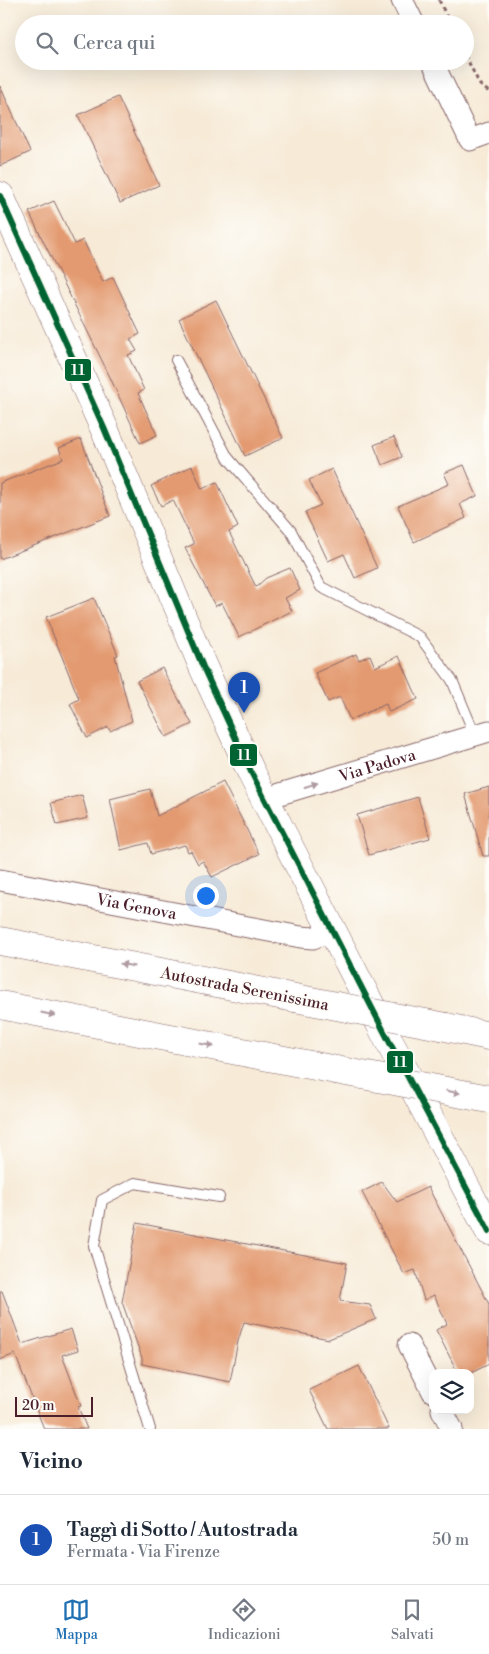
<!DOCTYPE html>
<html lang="it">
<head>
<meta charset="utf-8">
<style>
  body { margin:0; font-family:"Libre Bodoni",serif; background:#f2f2f3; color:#1f2937 }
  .controls { position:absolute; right:15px; bottom:15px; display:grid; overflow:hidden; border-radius:10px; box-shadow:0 5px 20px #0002 }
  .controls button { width:45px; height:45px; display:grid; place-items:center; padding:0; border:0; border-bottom:1px solid #e0e1e3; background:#fff; color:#1f2937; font:25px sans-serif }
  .scale { position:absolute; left:15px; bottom:12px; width:78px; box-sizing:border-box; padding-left:5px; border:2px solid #4a1f2b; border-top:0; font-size:14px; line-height:18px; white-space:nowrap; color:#4a1f2b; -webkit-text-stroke:4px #fdfcf7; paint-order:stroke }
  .you { position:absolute; left:205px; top:895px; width:18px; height:18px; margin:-12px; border:4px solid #fff; border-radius:50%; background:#1a73e8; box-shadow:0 0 0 8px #1a73e833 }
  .badge { display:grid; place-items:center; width:32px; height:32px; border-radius:50%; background:#1f6fb2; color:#fff; font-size:16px; font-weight:700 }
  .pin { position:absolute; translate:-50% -41px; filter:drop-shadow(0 1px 2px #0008) }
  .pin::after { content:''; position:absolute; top:26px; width:18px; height:15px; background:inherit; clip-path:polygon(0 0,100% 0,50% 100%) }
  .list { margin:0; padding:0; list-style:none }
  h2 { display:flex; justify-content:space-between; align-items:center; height:65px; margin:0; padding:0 20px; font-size:21px }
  h2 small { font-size:16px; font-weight:400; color:#747a83 }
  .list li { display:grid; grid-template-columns:32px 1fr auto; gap:15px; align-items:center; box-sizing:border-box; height:90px; padding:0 20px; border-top:1px solid #e0e1e3 }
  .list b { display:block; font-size:19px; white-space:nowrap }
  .list p { margin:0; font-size:16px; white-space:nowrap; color:#747a83 }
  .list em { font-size:16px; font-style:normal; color:#747a83 }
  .icon { flex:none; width:28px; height:28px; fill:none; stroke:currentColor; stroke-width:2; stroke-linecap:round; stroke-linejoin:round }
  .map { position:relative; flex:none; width:489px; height:1429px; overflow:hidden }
  .search { position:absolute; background:#fff; box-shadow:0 5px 20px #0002; left:15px; right:15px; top:15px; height:55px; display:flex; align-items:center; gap:12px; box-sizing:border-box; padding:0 18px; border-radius:28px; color:#747a83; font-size:19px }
  .sheet { height:155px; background:#fff }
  nav { display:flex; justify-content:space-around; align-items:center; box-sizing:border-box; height:70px; border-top:1px solid #e0e1e3; background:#fff; font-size:14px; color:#747a83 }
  nav a { display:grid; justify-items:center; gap:2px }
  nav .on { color:#1f6fb2 }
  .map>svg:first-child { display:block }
  .building { fill:#e39a6f }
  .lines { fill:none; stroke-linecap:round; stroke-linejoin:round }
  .lane-casing { stroke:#876668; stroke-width:12 }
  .street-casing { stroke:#876668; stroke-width:23 }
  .secondary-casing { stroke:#876668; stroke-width:29 }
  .highway-casing { stroke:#876668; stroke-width:29 }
  .path { stroke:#876668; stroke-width:3; stroke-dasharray:4 4; stroke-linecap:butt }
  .lane { stroke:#fff; stroke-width:10 }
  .street { stroke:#fff; stroke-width:21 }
  .secondary { stroke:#fff; stroke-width:28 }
  .highway { stroke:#fff; stroke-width:28 }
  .highway-bridge-casing { stroke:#876668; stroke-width:29; stroke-linecap:butt }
  .highway-bridge { stroke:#fff; stroke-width:28 }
  .bus-1-casing { stroke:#fdfcf7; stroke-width:10 }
  .bus-1 { stroke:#006332; stroke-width:6 }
  .oneway { fill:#ae9aa0 }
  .labels { text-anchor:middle; stroke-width:4; stroke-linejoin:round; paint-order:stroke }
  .street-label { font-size:16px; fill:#4a1f2b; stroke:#fdfcf7 }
  .line-badge { stroke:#fdfcf7; stroke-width:2 }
  .badge-label { font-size:14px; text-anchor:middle; font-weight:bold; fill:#fff }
</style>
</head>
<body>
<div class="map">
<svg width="489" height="1429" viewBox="0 0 489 1429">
  <rect width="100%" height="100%" fill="#fdfcf7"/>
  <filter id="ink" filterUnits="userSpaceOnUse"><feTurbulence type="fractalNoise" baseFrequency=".02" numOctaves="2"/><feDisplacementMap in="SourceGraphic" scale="10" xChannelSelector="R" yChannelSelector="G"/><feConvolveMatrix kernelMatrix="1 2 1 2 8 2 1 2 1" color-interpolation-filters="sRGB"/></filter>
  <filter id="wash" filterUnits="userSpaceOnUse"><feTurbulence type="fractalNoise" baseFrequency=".0096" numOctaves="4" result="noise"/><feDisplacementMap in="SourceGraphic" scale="20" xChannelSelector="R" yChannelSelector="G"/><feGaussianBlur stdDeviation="1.12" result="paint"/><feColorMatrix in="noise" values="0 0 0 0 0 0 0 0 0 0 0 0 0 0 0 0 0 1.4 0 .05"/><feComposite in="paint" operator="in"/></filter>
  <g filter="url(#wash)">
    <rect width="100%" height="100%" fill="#f7ebd8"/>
    <g id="blocks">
      <g class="building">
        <polygon points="0,86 30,152 0,166"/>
        <polygon points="118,97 159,185 120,203 78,115"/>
        <polygon points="54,201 75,244 83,240 103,282 113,277 140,334 130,339 137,351 128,355 144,390 138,393 157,435 140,443 109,375 29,212"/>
        <polygon points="216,300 283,438 245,456 179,319"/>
        <polygon points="394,437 402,457 382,465 374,445"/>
        <polygon points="81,439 110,516 0,559 0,483 63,459 59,448"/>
        <polygon points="464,465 477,496 460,504 466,518 414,542 398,506 449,484 444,473"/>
        <polygon points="192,466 202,489 217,482 238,527 229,532 256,587 266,578 290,568 300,590 285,598 292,611 239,637 222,603 215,606 185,548 194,544 173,500 161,506 151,486"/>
        <polygon points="332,469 377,568 355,578 344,554 328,561 305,512 321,505 309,480"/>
        <polygon points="94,598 118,655 115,656 132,721 110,731 108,727 87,738 70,704 79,699 46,617"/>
        <polygon points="356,654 359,660 370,655 375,667 399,656 418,699 389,712 386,704 350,720 340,697 328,702 315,673"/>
        <polygon points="162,668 192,724 166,737 137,681"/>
        <polygon points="223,782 259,854 212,877 203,861 198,864 191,851 188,852 185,845 151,854 148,843 121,850 110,799 150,789 157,816"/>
        <polygon points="489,787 489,856 483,856 465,794"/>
        <polygon points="82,795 88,818 57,825 51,803"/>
        <polygon points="418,797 430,838 369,855 357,815"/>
        <polygon points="382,1182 397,1202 428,1187 489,1304 489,1364 471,1373 458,1373 436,1330 447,1324 434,1295 424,1300 415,1270 404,1274 362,1192"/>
        <polygon points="137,1223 347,1263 340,1301 370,1305 376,1319 329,1339 244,1322 238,1341 230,1382 142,1364 142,1358 122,1302"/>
        <polygon points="0,1291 2,1291 22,1344 71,1329 78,1350 62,1355 81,1406 78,1407 87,1429 44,1429 15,1354 0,1360"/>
        <polygon points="359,1366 389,1429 328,1429 309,1390"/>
      </g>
    </g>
  </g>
  <g filter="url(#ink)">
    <use href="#blocks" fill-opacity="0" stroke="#876668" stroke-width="1"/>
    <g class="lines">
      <g class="lane-casing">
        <g id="lane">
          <polyline points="176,360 228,458 291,531 321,587 420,637 452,680 475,735"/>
          <polyline points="150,1429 94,1246 102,1200 135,1183 219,1197"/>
        </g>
      </g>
      <g class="street-casing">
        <g id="street">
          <polyline points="402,0 414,24"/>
          <polyline points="432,61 470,140 489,133"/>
          <path id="s1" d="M266,803L280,794L489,731"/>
          <path id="s2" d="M0,880L301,937L313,938L332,930"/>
          <polyline points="409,1345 433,1392"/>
          <polyline points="442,1410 452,1429"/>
        </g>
      </g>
      <g class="secondary-casing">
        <polyline id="secondary" points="0,196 104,428 203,667 252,774 391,1045 489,1231"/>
      </g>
      <g class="highway-casing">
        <g id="highway">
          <polyline points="0,941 295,998"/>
          <polyline points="0,1005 336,1070"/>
          <polyline points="446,1027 489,1036"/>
        </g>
      </g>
      <g class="path">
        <polyline points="439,0 450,24"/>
        <polyline points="465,55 480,85 489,92"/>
      </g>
      <use href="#lane" class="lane"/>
      <use href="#street" class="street"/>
      <use href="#secondary" class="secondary"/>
      <use href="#highway" class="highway"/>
      <g class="highway-bridge-casing">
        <g id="highway-bridge">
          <polyline points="295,998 446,1027"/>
          <polyline points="336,1070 489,1099"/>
        </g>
      </g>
      <use href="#highway-bridge" class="highway-bridge"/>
      <g class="bus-1-casing">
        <polyline id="bus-1" points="0,196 104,428 203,667 252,774 391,1045 489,1231"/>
      </g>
      <use href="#bus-1" class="bus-1"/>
    </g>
    <defs><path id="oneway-solid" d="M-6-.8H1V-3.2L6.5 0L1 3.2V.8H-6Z" transform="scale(1.25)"/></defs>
    <g class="oneway">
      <use href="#oneway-solid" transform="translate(311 785) rotate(-17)"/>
      <use href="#oneway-solid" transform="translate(127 965) rotate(-169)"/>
      <use href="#oneway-solid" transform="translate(48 1014) rotate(11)"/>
      <use href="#oneway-solid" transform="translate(207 1045) rotate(11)"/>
      <use href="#oneway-solid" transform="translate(453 1092) rotate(11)"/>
    </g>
  </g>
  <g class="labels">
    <g class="street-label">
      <text dy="6" stroke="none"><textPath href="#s1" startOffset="118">Via Padova</textPath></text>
      <text dy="6" stroke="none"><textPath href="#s2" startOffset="139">Via Genova</textPath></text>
      <text transform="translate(245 988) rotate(11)" y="6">Autostrada Serenissima</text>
    </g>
  </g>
  <g class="line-badge">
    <rect x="64" y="358" width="28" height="24" rx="5" fill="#006332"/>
    <rect x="229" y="743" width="29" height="24" rx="5" fill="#006332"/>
    <rect x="386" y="1050" width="28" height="24" rx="5" fill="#006332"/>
  </g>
  <g class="badge-label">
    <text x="78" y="375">11</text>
    <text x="244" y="760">11</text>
    <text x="400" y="1067">11</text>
  </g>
</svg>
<div class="controls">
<button><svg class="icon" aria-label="layers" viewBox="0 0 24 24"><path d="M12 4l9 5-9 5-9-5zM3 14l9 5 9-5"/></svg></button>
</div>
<div class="scale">20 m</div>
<div class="you"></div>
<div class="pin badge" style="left:244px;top:713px;background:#1a4fb4">1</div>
<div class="search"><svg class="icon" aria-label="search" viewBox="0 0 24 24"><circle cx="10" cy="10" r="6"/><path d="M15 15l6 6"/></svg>Cerca qui</div>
</div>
<section class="sheet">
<h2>Vicino<small></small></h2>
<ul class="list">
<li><span class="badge" style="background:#1a4fb4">1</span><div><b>Taggì di Sotto / Autostrada</b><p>Fermata · Via Firenze</p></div><em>50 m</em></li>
</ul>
</section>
<nav>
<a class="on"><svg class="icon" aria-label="map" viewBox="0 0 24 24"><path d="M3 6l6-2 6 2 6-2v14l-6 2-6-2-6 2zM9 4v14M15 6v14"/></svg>Mappa</a>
<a><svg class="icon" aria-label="directions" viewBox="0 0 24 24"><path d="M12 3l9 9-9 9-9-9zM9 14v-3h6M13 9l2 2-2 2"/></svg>Indicazioni</a>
<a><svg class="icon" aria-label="saved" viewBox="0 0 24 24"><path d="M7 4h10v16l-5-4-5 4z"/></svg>Salvati</a>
</nav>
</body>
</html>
